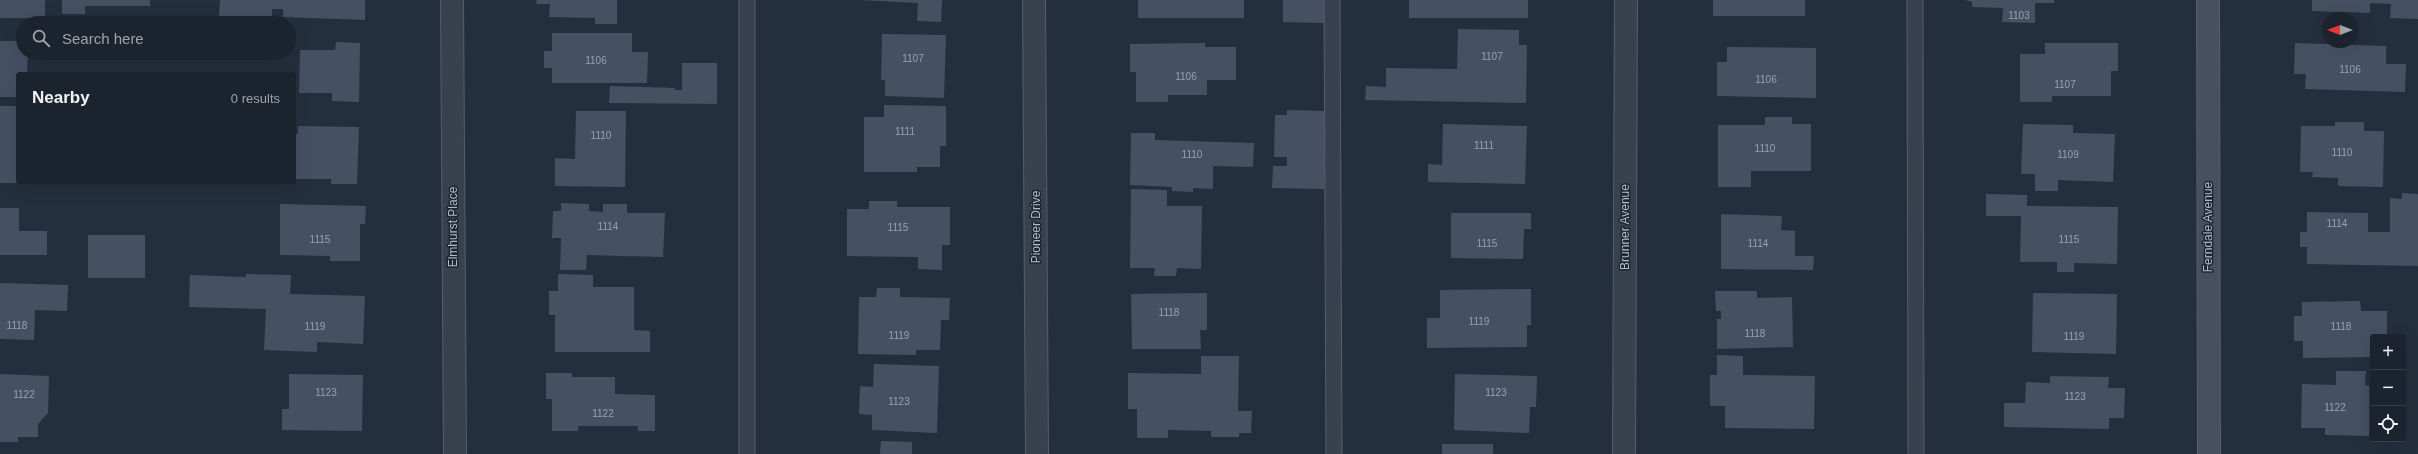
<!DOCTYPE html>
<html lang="en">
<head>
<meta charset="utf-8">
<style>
  body { margin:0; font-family:Arial,sans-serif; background:#242b36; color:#f1f3f6 }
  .controls { position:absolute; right:12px; bottom:12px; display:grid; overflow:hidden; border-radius:4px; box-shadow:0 4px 16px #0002 }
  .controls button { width:36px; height:36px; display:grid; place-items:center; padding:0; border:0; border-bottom:1px solid #39404a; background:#1b232e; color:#f1f3f6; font:20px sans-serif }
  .compass { position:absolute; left:2322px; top:12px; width:36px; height:36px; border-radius:50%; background:#1b232e; box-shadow:0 4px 16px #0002; rotate:270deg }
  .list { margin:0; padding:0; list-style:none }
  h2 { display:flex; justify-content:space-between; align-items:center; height:52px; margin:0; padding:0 16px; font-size:17px }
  h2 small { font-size:13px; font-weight:400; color:#a0a4aa }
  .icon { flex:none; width:22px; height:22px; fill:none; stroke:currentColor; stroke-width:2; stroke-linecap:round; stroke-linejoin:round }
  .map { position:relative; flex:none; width:2418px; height:454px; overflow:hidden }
  .search { position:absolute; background:#1b232e; box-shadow:0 4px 16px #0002; left:16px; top:16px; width:280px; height:44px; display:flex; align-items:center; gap:10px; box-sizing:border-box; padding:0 14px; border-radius:22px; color:#a0a4aa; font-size:15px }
  .panel { position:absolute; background:#1b232e; box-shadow:0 4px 16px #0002; left:16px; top:72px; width:280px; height:112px; border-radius:4px }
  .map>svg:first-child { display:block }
  .building { fill:#455162 }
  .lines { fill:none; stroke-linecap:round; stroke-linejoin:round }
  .lane-casing { stroke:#565f6c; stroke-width:17 }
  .street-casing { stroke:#565f6c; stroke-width:24 }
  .secondary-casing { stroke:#565f6c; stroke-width:24 }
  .lane { stroke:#38414e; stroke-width:15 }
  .street { stroke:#38414e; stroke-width:22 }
  .secondary { stroke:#465061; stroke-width:22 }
  .labels { text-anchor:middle; stroke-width:3; stroke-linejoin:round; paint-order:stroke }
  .number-label { font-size:10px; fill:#98a1af }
  .street-label { font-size:12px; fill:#b4bcc9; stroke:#1d2633 }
</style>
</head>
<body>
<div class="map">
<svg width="2418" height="454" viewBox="0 0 2418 454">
  <rect width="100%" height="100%" fill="#242f3e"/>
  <g class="building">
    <rect x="0" y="0" width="45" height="18"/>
    <polygon points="62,0 150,0 150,6 85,6 85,14 62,14"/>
    <polygon points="220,0 365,0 365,20 283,17 283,9 272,9 272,18 219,16"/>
    <polygon points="537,0 617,0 617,24 595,24 595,18 549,17 550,4 536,4"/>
    <polygon points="860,0 942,0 941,22 917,21 918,3"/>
    <rect x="1138" y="0" width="106" height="18"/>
    <polygon points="1283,0 1324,0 1324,23 1283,22"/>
    <rect x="1409" y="0" width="119" height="18"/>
    <rect x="1713" y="0" width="92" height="16"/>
    <polygon points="1965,0 2054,0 2054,3 2035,3 2035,23 2002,22 2003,8 1972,7 1972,2"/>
    <polygon points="2312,0 2418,0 2418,19 2390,18 2391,4 2370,3 2370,13 2312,11"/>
    <polygon points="1458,29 1519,30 1519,45 1527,45 1526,103 1365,100 1366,86 1386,87 1386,68 1457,69"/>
    <polygon points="552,33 632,33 632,52 648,52 647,83 552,83 552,68 544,68 544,51 552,51"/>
    <polygon points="882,34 946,35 944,98 885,96 885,80 881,80"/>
    <polygon points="0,41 23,41 23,53 28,53 27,74 18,74 18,97 0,97"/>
    <polygon points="336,42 360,43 359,102 332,101 332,93 299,93 300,50 335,50"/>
    <polygon points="1205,43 1205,47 1236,47 1236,80 1207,80 1207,95 1168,95 1168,102 1136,102 1136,72 1130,72 1130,44"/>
    <polygon points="2045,43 2118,43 2118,71 2111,71 2111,96 2052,96 2052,102 2020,102 2020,54 2045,54"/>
    <polygon points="2295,43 2386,46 2386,64 2406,64 2405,92 2305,89 2306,74 2294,74"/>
    <polygon points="1727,47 1816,48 1816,98 1717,96 1717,62 1727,62"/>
    <polygon points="682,63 717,63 717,104 609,103 610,86 675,88 675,90 682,90"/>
    <polygon points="884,105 946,106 946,146 940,146 940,167 917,167 917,172 864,172 864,117 884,117"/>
    <rect x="0" y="106" width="18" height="77"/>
    <polygon points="1287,110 1326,111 1324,189 1272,188 1273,166 1287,166 1287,157 1274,157 1275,115 1287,115"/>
    <polygon points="576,111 626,111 625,187 555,186 555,158 575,159"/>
    <polygon points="1765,117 1792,117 1792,124 1811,124 1811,171 1751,171 1751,187 1718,187 1718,125 1765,125"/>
    <polygon points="2335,122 2364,122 2364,131 2384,131 2383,187 2338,186 2338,178 2312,177 2313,172 2300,172 2301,126 2335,126"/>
    <polygon points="1443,124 1527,126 1525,184 1428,182 1428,164 1442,165"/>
    <polygon points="2023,124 2073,125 2073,133 2115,134 2113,182 2058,180 2058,191 2035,191 2035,174 2021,174"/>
    <polygon points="298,126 359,127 357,184 331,184 331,179 294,179 294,134 298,134"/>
    <polygon points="1131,133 1155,133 1155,140 1254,143 1253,167 1213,166 1213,189 1193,188 1193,192 1172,191 1172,187 1130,185"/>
    <polygon points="48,182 75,182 75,184 48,183"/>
    <polygon points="1131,189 1167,190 1167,206 1202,206 1201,269 1177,268 1176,276 1154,276 1155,268 1130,268"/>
    <polygon points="2402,193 2418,194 2418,266 2307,264 2307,247 2300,247 2300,232 2307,232 2307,212 2368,213 2368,232 2390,232 2390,198 2402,199"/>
    <polygon points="1986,194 2027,195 2027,206 2118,207 2117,264 2074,263 2074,272 2057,272 2057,262 2020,262 2021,216 1986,216"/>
    <polygon points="869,201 897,201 897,207 950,207 950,245 942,245 942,270 918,269 918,257 847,256 847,209 869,209"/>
    <polygon points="561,203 589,204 589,211 603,212 603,204 627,204 627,213 665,213 663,257 587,255 586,270 560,270 561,238 552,238 553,211 561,211"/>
    <polygon points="280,204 366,206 365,224 360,224 360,261 330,261 330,256 280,255"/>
    <polygon points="0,208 19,208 19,231 47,231 47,255 0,255"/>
    <polygon points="1451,213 1531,213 1531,229 1524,229 1523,259 1451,258"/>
    <polygon points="1721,214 1782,216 1781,230 1795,231 1795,256 1814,256 1813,270 1721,269"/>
    <rect x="88" y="235" width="57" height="43"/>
    <polygon points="246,274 291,275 290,294 365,296 363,344 317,342 317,352 264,350 266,309 189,307 190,275 246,277"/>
    <polygon points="558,274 593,275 593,287 634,287 634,330 650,331 650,352 555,352 555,315 549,315 549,291 558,291"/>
    <polygon points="0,283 68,285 67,311 35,310 34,340 0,339"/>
    <polygon points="877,288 900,288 900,297 950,298 949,320 941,320 940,350 916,350 916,355 858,354 859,297 876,297"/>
    <polygon points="1531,289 1531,325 1527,325 1527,347 1427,348 1427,318 1440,318 1440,290"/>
    <polygon points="1715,291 1757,291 1757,298 1792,297 1793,347 1717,349 1717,319 1721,319 1721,311 1716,311"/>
    <polygon points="1207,293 1207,330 1200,330 1201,349 1132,349 1131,294"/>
    <polygon points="2033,293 2117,294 2116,354 2032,352"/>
    <polygon points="2360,301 2361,311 2387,311 2387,337 2373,337 2373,357 2303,358 2303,341 2294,341 2294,316 2302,316 2302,302"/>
    <polygon points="1717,355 1743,356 1743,375 1815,376 1814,429 1725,428 1725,406 1710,406 1710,375 1717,375"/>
    <polygon points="1201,356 1239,356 1238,411 1252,411 1251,433 1239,433 1239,437 1211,437 1211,431 1168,430 1168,438 1137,438 1137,409 1128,409 1128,373 1201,374"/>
    <polygon points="874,364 939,366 937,433 872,430 872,415 859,414 860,386 873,387"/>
    <polygon points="2336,371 2366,371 2365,385 2369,386 2369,436 2325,435 2325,428 2301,428 2302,384 2336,385"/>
    <polygon points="546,373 572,373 572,377 615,377 615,394 655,395 655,431 638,431 638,426 578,426 578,431 552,431 552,399 546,399"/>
    <polygon points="0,374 49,376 48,413 38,424 38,437 18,437 18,442 0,442"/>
    <polygon points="289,374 363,375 362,431 282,430 282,409 289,409"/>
    <polygon points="1455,374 1537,376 1536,407 1530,407 1529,433 1454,430"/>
    <polygon points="2050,376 2109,377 2108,388 2125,388 2124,418 2109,418 2109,429 2004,427 2004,403 2025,403 2026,382 2050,383"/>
    <polygon points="881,441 912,442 912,454 880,454"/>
    <rect x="1442" y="444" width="51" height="10"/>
  </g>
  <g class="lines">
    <g class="lane-casing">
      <g id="lane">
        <polyline points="747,0 747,454"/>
        <polyline points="1332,0 1334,454"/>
        <polyline points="1915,0 1916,454"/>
      </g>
    </g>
    <g class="street-casing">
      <g id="street">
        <polyline points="452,0 455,454"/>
        <polyline points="1034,0 1037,454"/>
        <polyline points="1624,454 1626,0"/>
      </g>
    </g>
    <g class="secondary-casing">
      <polyline id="secondary" points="2208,0 2209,454"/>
    </g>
    <use href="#lane" class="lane"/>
    <use href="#street" class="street"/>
    <use href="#secondary" class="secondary"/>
  </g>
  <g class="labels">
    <g class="number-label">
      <text x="2019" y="19">1103</text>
      <text x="1492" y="60">1107</text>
      <text x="913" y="62">1107</text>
      <text x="596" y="64">1106</text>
      <text x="2350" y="73">1106</text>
      <text x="1186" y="80">1106</text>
      <text x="1766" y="83">1106</text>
      <text x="2065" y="88">1107</text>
      <text x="905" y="135">1111</text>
      <text x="601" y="139">1110</text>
      <text x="1484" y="149">1111</text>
      <text x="1765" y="152">1110</text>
      <text x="2342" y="156">1110</text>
      <text x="1192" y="158">1110</text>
      <text x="2068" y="158">1109</text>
      <text x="2337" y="227">1114</text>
      <text x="608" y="230">1114</text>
      <text x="898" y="231">1115</text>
      <text x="320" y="243">1115</text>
      <text x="2069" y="243">1115</text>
      <text x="1487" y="247">1115</text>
      <text x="1758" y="247">1114</text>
      <text x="1169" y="316">1118</text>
      <text x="1479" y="325">1119</text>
      <text x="17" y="329">1118</text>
      <text x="315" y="330">1119</text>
      <text x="2341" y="330">1118</text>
      <text x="1755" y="337">1118</text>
      <text x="899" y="339">1119</text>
      <text x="2074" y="340">1119</text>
      <text x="326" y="396">1123</text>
      <text x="1496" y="396">1123</text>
      <text x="24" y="398">1122</text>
      <text x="2075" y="400">1123</text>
      <text x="899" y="405">1123</text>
      <text x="2335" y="411">1122</text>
      <text x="603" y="417">1122</text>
    </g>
    <g class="street-label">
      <text transform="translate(453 227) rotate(-90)" y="4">Elmhurst Place</text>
      <text transform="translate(1036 227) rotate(-90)" y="4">Pioneer Drive</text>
      <text transform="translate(1625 227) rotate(-90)" y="4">Brunner Avenue</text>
      <text transform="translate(2208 227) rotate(-90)" y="4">Ferndale Avenue</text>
    </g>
  </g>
</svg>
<div class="controls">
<button>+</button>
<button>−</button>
<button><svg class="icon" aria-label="locate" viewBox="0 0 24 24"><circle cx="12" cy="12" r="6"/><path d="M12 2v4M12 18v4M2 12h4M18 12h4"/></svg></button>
</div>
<svg class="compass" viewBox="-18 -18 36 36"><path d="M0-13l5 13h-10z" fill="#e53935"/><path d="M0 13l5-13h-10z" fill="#a0a4aa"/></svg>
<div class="search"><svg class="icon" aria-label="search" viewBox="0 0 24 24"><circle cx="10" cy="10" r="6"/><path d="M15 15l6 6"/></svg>Search here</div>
<section class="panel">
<h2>Nearby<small>0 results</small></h2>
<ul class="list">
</ul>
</section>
</div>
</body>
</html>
